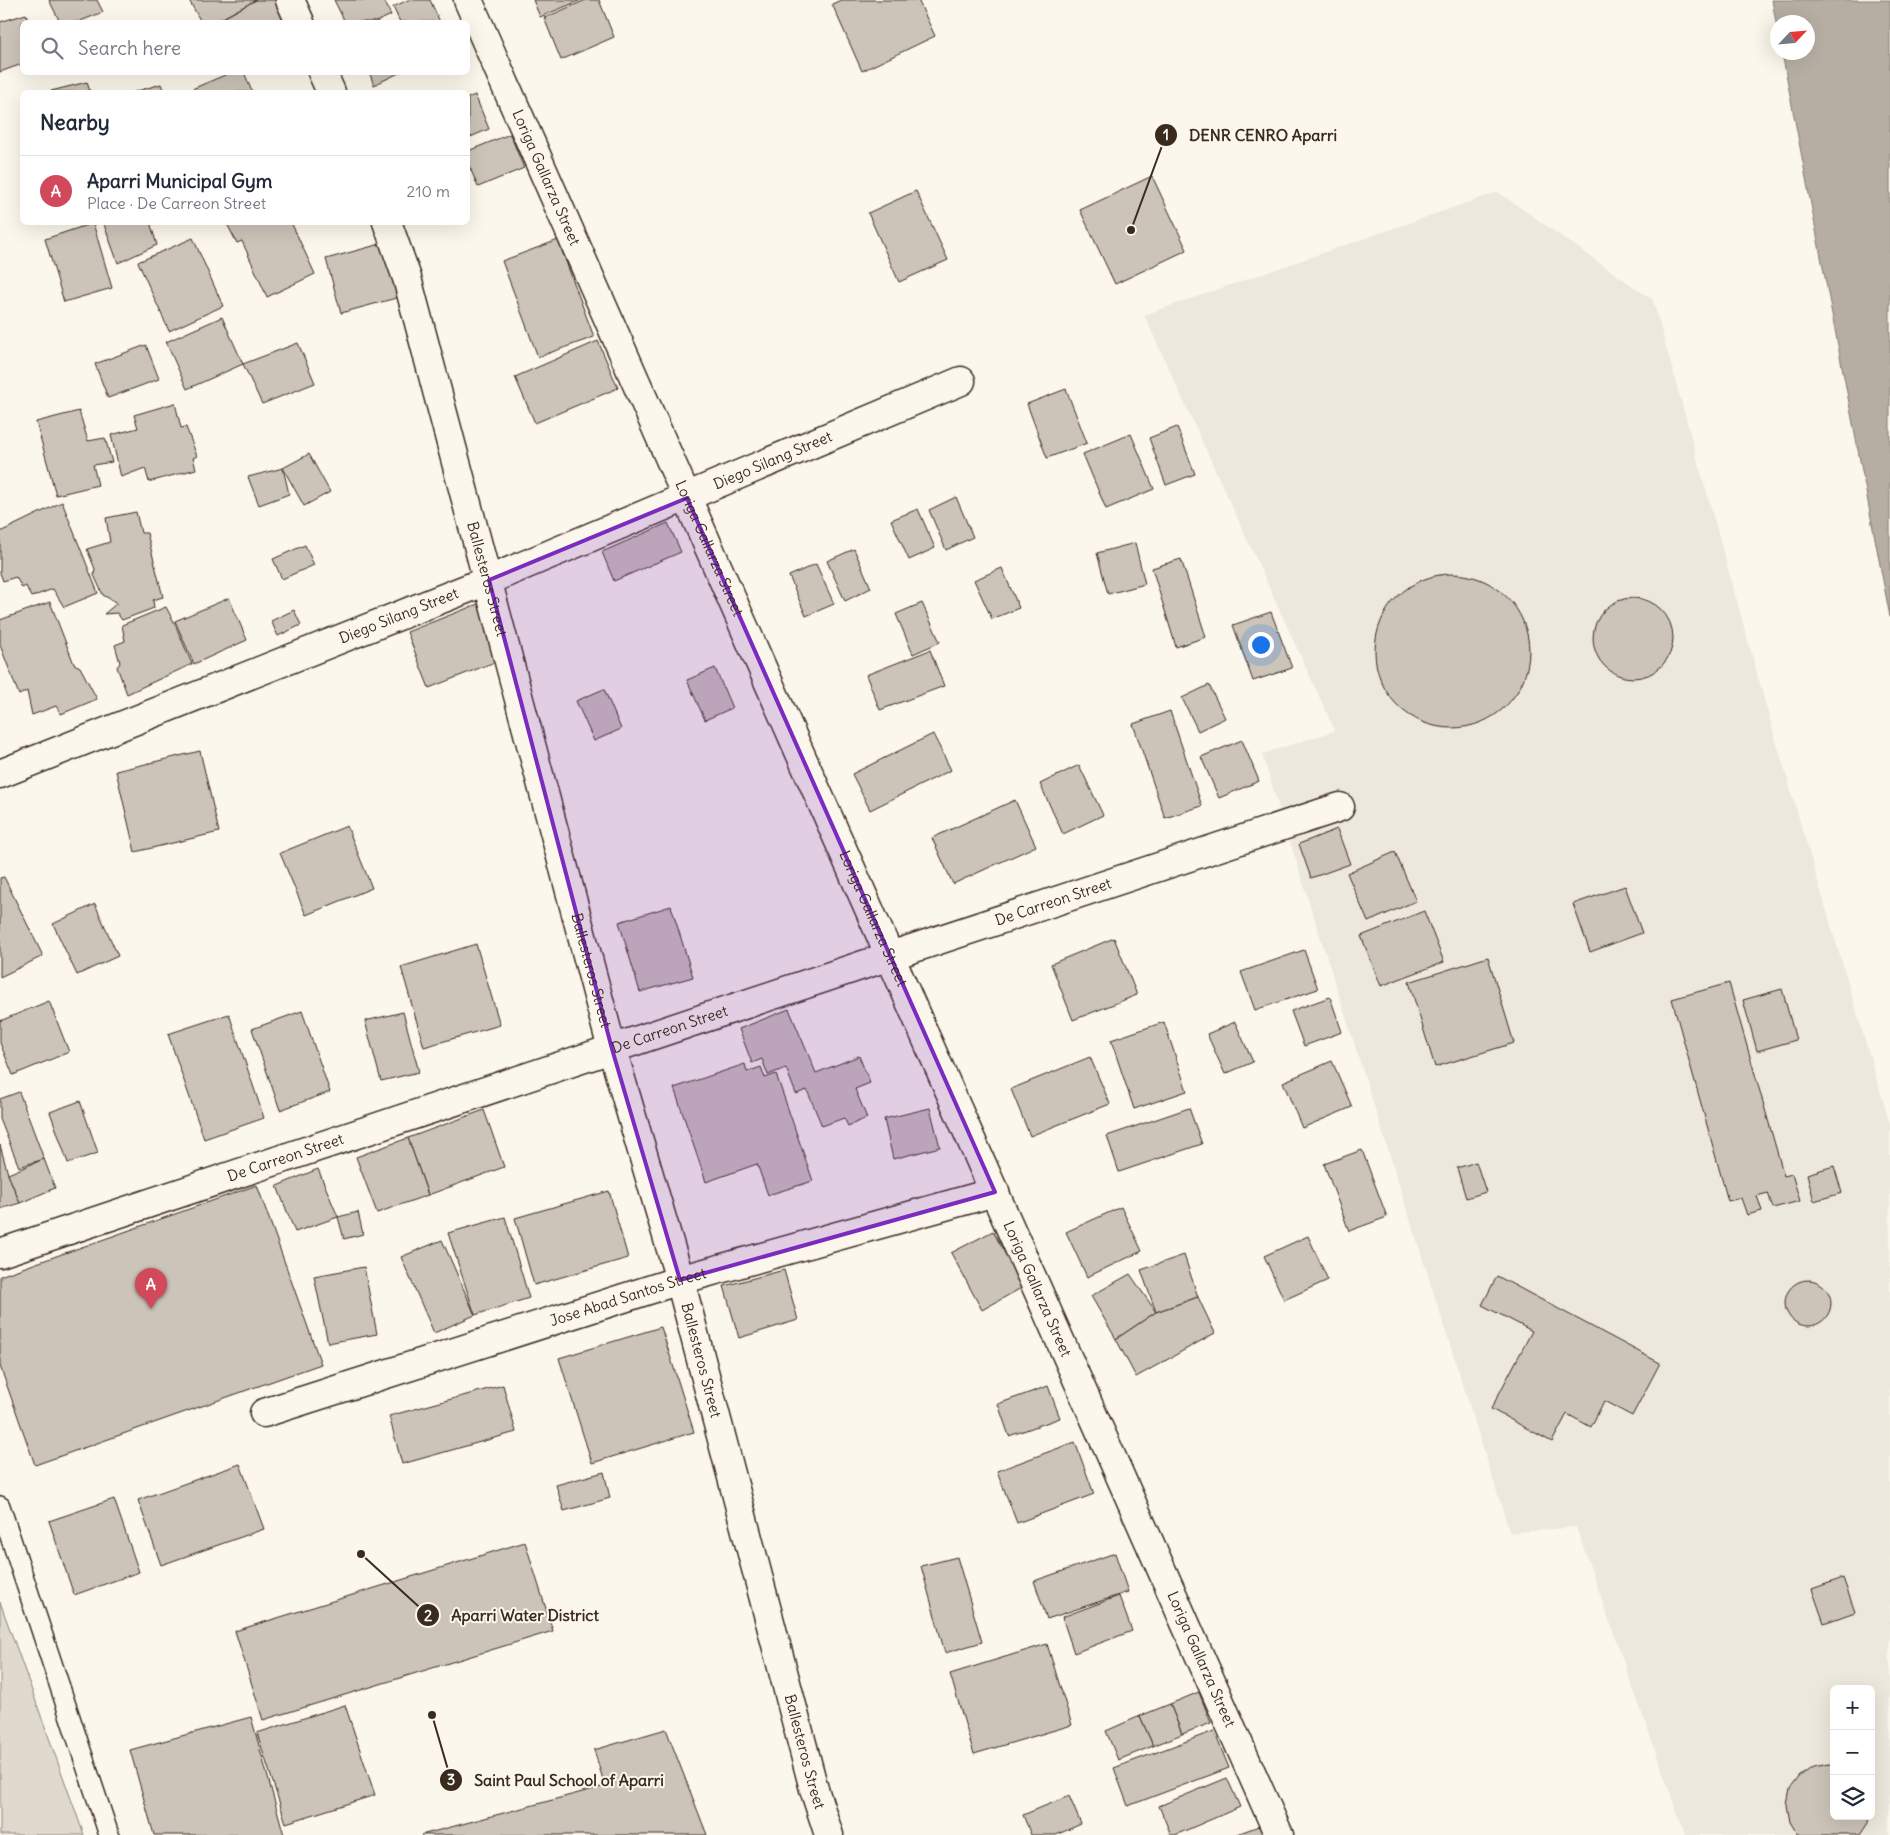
<!DOCTYPE html>
<html lang="en">
<head>
<meta charset="utf-8">
<style>
  body { margin:0; font-family:Delius,sans-serif; background:#f2f2f3; color:#1f2937 }
  .controls { position:absolute; right:15px; bottom:15px; display:grid; overflow:hidden; border-radius:8px; box-shadow:0 5px 20px #0002 }
  .controls button { width:45px; height:45px; display:grid; place-items:center; padding:0; border:0; border-bottom:1px solid #e0e1e3; background:#fff; color:#1f2937; font:25px sans-serif }
  .compass { position:absolute; left:1770px; top:15px; width:45px; height:45px; border-radius:50%; background:#fff; box-shadow:0 5px 20px #0002; rotate:64deg }
  .you { position:absolute; left:1260px; top:644px; width:18px; height:18px; margin:-12px; border:4px solid #fff; border-radius:50%; background:#1a73e8; box-shadow:0 0 0 8px #1a73e833 }
  .badge { display:grid; place-items:center; width:32px; height:32px; border-radius:50%; background:#d1495b; color:#fff; font-size:16px; font-weight:700 }
  .pin { position:absolute; translate:-50% -41px; filter:drop-shadow(0 1px 2px #0008) }
  .pin::after { content:''; position:absolute; top:26px; width:18px; height:15px; background:inherit; clip-path:polygon(0 0,100% 0,50% 100%) }
  .list { margin:0; padding:0; list-style:none }
  h2 { display:flex; justify-content:space-between; align-items:center; height:65px; margin:0; padding:0 20px; font-size:21px }
  h2 small { font-size:16px; font-weight:400; color:#747a83 }
  .list li { display:grid; grid-template-columns:32px 1fr auto; gap:15px; align-items:center; box-sizing:border-box; height:70px; padding:0 20px; border-top:1px solid #e0e1e3 }
  .list b { display:block; font-size:19px; white-space:nowrap }
  .list p { margin:0; font-size:16px; white-space:nowrap; color:#747a83 }
  .list em { font-size:16px; font-style:normal; color:#747a83 }
  .icon { flex:none; width:28px; height:28px; fill:none; stroke:currentColor; stroke-width:2; stroke-linecap:round; stroke-linejoin:round }
  .map { position:relative; flex:none; width:1890px; height:1835px; overflow:hidden }
  .search { position:absolute; background:#fff; box-shadow:0 5px 20px #0002; left:20px; top:20px; width:450px; height:55px; display:flex; align-items:center; gap:12px; box-sizing:border-box; padding:0 18px; border-radius:8px; color:#747a83; font-size:19px }
  .panel { position:absolute; background:#fff; box-shadow:0 5px 20px #0002; left:20px; top:90px; width:450px; height:135px; border-radius:8px }
  .map>svg:first-child { display:block }
  .built { fill:#ede8dd; fill-rule:evenodd }
  .green { fill:#dfd9ce; stroke:#8d8276 }
  .water { fill:#b6aea2; stroke:#85796d }
  .building { fill:#ccc4b9; stroke:#3b2a1e }
  .lines { fill:none; stroke-linecap:round; stroke-linejoin:round }
  .lane-casing { stroke:#3b2a1e; stroke-width:22 }
  .street-casing { stroke:#3b2a1e; stroke-width:31 }
  .secondary-casing { stroke:#3b2a1e; stroke-width:31 }
  .primary-casing { stroke:#3b2a1e; stroke-width:31 }
  .lane { stroke:#fbf7ec; stroke-width:19 }
  .street { stroke:#fbf7ec; stroke-width:28 }
  .secondary { stroke:#fbf7ec; stroke-width:28 }
  .primary { stroke:#fbf7ec; stroke-width:28 }
  .marked { fill:#7b2cbf; fill-opacity:0.2; stroke:#7b2cbf; stroke-width:4; stroke-linejoin:round }
  .labels { text-anchor:middle; stroke-width:4; stroke-linejoin:round; paint-order:stroke }
  .street-label { font-size:15px; fill:#3b2a1e; stroke:#fbf7ec }
  .leader { fill:none; stroke:#3b2a1e; stroke-width:2 }
  .callout-dot { fill:#3b2a1e; stroke:#fbf7ec; stroke-width:2 }
  .mark-label { font-size:15px; text-anchor:middle; font-weight:bold; fill:#fff }
  .callout-label { font-size:16px; text-anchor:middle; font-weight:bold; fill:#3b2a1e; stroke:#fbf7ec; stroke-width:4; stroke-linejoin:round; paint-order:stroke }
</style>
</head>
<body>
<div class="map">
<svg width="1890" height="1835" viewBox="0 0 1890 1835">
  <rect width="100%" height="100%" fill="#fbf7ec"/>
  <filter id="ink" filterUnits="userSpaceOnUse"><feTurbulence type="fractalNoise" baseFrequency=".02" numOctaves="2"/><feDisplacementMap in="SourceGraphic" scale="10" xChannelSelector="R" yChannelSelector="G"/><feConvolveMatrix kernelMatrix="1 2 1 2 8 2 1 2 1" color-interpolation-filters="sRGB"/></filter>
  <g filter="url(#ink)">
    <path class="built" d="M1498,192L1653,300L1772,727L1890,1124V1835H1685L1576,1527L1510,1533L1262,754L1335,731L1144,315ZM1834,1689H1871V1816H1834Z"/>
    <polygon class="green" points="0,1602 84,1835 0,1835"/>
    <polygon class="water" points="1772,0 1890,0 1890,617 1782,53 1808,52 1808,22 1778,22 1777,28"/>
    <g class="building">
      <polygon points="49,0 97,0 103,12 78,22 60,22"/>
      <polygon points="189,0 256,0 215,22 201,22"/>
      <polygon points="256,0 282,0 293,22 227,22 225,17"/>
      <polygon points="334,0 384,0 391,15 376,22 345,22"/>
      <polygon points="408,0 430,0 440,22 400,22 393,7"/>
      <polygon points="533,0 581,0 540,17"/>
      <polygon points="586,0 599,0 614,37 561,60 544,18"/>
      <polygon points="841,0 918,0 935,36 862,71 832,4"/>
      <polygon points="26,14 29,22 22,22 22,64 0,72 0,22"/>
      <polygon points="232,72 244,72 252,92 193,92 192,89"/>
      <polygon points="369,72 401,72 374,85"/>
      <polygon points="87,82 90,92 47,92"/>
      <polygon points="161,84 164,92 134,92"/>
      <polygon points="475,95 489,129 468,138 468,98"/>
      <polygon points="510,134 524,168 478,187 468,163 468,151"/>
      <polygon points="1152,176 1187,250 1115,284 1080,210"/>
      <polygon points="916,191 948,260 899,282 868,213"/>
      <polygon points="103,222 150,222 157,245 118,263"/>
      <polygon points="226,222 291,222 315,274 267,297 242,241 237,243"/>
      <polygon points="93,223 112,288 64,302 45,239"/>
      <polygon points="193,238 223,306 169,331 138,262"/>
      <polygon points="558,240 594,337 538,357 502,261"/>
      <polygon points="384,243 400,297 341,313 326,259"/>
      <polygon points="222,317 243,364 187,389 166,342"/>
      <polygon points="598,341 618,388 535,423 515,377"/>
      <polygon points="298,343 315,383 262,404 243,364"/>
      <polygon points="146,345 159,379 108,398 95,364"/>
      <polygon points="1066,389 1087,443 1047,458 1027,404"/>
      <polygon points="175,403 181,428 186,427 197,456 193,458 196,469 149,482 145,468 121,477 111,435 138,428 134,415"/>
      <polygon points="79,411 88,441 105,438 112,462 93,465 98,485 56,495 36,422"/>
      <polygon points="1177,427 1195,474 1166,485 1149,438"/>
      <polygon points="1131,434 1154,489 1106,509 1083,454"/>
      <polygon points="309,454 330,492 304,506 283,468"/>
      <polygon points="283,468 289,494 259,505 248,477"/>
      <polygon points="956,497 973,537 946,550 929,510"/>
      <polygon points="62,502 98,593 64,607 53,589 31,597 26,586 22,588 16,577 3,581 0,573 0,532"/>
      <polygon points="918,509 935,548 909,560 891,520"/>
      <polygon points="136,512 141,533 147,533 163,597 153,600 154,608 122,620 117,613 104,614 117,603 103,595 94,575 95,569 87,549 110,542 106,518"/>
      <polygon points="668,523 681,552 614,581 602,552"/>
      <polygon points="1135,543 1145,584 1108,594 1097,553"/>
      <polygon points="305,545 314,565 282,579 273,559"/>
      <polygon points="854,549 871,588 845,601 827,561"/>
      <polygon points="1181,559 1206,637 1176,647 1152,568"/>
      <polygon points="816,564 834,604 806,616 789,576"/>
      <polygon points="1002,568 1019,608 992,619 974,580"/>
      <circle cx="1452" cy="651" r="77"/>
      <circle cx="1633" cy="638" r="40"/>
      <polygon points="229,598 247,640 194,664 175,621"/>
      <polygon points="50,602 74,664 80,667 97,699 61,714 56,706 32,715 27,691 19,695 0,645 0,620"/>
      <polygon points="483,602 505,658 429,688 407,632"/>
      <polygon points="922,603 940,642 913,654 896,614"/>
      <polygon points="166,607 174,622 192,664 127,694 117,667 120,663 115,645 125,641 122,625"/>
      <polygon points="294,610 301,625 278,636 271,621"/>
      <polygon points="1271,612 1292,668 1253,681 1233,625"/>
      <polygon points="930,650 944,686 880,710 866,675"/>
      <polygon points="715,668 732,708 705,720 687,680"/>
      <polygon points="1209,685 1225,718 1198,731 1182,698"/>
      <polygon points="604,689 621,729 594,741 576,701"/>
      <polygon points="1170,711 1202,806 1165,818 1133,724"/>
      <polygon points="933,734 951,770 870,810 852,774"/>
      <polygon points="1242,740 1259,781 1219,798 1201,757"/>
      <polygon points="200,751 219,832 135,852 116,771"/>
      <polygon points="1079,765 1103,815 1063,834 1040,784"/>
      <polygon points="1015,800 1036,846 953,884 932,838"/>
      <polygon points="347,826 372,888 306,915 280,853"/>
      <polygon points="1337,829 1350,864 1311,878 1299,844"/>
      <polygon points="1395,852 1416,901 1368,922 1347,873"/>
      <polygon points="4,877 43,956 0,977 0,878"/>
      <polygon points="1625,886 1642,933 1590,952 1573,904"/>
      <polygon points="95,904 118,956 77,975 53,924"/>
      <polygon points="671,906 693,977 640,992 619,922"/>
      <polygon points="1424,911 1444,962 1381,986 1361,936"/>
      <polygon points="1114,938 1137,995 1073,1020 1051,964"/>
      <polygon points="476,944 500,1025 424,1047 401,967"/>
      <polygon points="1304,950 1318,989 1255,1010 1241,972"/>
      <polygon points="1488,957 1514,1043 1435,1067 1409,982"/>
      <polygon points="1729,983 1784,1176 1792,1174 1800,1201 1773,1208 1768,1193 1757,1196 1762,1211 1747,1215 1741,1198 1728,1201 1672,999"/>
      <polygon points="1782,989 1796,1040 1757,1051 1743,1000"/>
      <polygon points="1330,997 1342,1032 1304,1046 1291,1011"/>
      <polygon points="49,1001 69,1052 13,1075 0,1043 0,1021"/>
      <polygon points="789,1009 816,1073 859,1056 870,1083 855,1089 867,1118 848,1126 844,1118 822,1126 807,1090 796,1094 786,1068 768,1075 762,1059 752,1063 739,1029"/>
      <polygon points="302,1011 330,1092 280,1110 252,1029"/>
      <polygon points="403,1012 419,1072 381,1081 365,1021"/>
      <polygon points="229,1014 264,1118 204,1139 168,1034"/>
      <polygon points="1164,1022 1187,1091 1134,1109 1111,1040"/>
      <polygon points="1235,1022 1253,1062 1225,1074 1207,1034"/>
      <polygon points="1090,1057 1110,1104 1030,1136 1011,1089"/>
      <polygon points="1332,1061 1352,1107 1302,1128 1283,1082"/>
      <polygon points="745,1064 747,1072 761,1067 765,1078 776,1074 813,1181 768,1195 757,1164 706,1182 674,1088"/>
      <polygon points="19,1092 44,1159 19,1167 0,1119 0,1099"/>
      <polygon points="80,1101 98,1153 68,1163 50,1112"/>
      <polygon points="930,1108 940,1147 893,1159 884,1119"/>
      <polygon points="1189,1108 1202,1144 1119,1172 1107,1136"/>
      <polygon points="484,1110 504,1167 428,1195 408,1138"/>
      <polygon points="408,1138 428,1195 377,1213 356,1157"/>
      <polygon points="0,1145 8,1174 20,1203 0,1209"/>
      <polygon points="1362,1150 1387,1217 1349,1231 1324,1164"/>
      <polygon points="44,1159 55,1188 20,1203 8,1174"/>
      <polygon points="1476,1162 1486,1192 1466,1198 1457,1168"/>
      <polygon points="1834,1166 1842,1193 1814,1201 1807,1174"/>
      <polygon points="318,1169 338,1217 295,1232 277,1186"/>
      <polygon points="257,1185 321,1364 35,1465 0,1366 0,1276"/>
      <polygon points="609,1191 628,1258 534,1285 515,1218"/>
      <polygon points="1121,1207 1142,1251 1087,1277 1066,1232"/>
      <polygon points="358,1212 363,1234 344,1239 338,1217"/>
      <polygon points="505,1217 529,1298 475,1315 448,1233"/>
      <polygon points="993,1231 1023,1287 982,1310 951,1253"/>
      <polygon points="1308,1236 1328,1280 1284,1300 1264,1256"/>
      <polygon points="442,1240 475,1315 434,1333 401,1257"/>
      <polygon points="1184,1255 1198,1297 1156,1312 1141,1270"/>
      <polygon points="364,1267 377,1334 328,1343 314,1276"/>
      <polygon points="784,1270 798,1320 739,1338 724,1286"/>
      <polygon points="1130,1274 1156,1312 1116,1339 1091,1296"/>
      <polygon points="1497,1276 1660,1363 1632,1416 1604,1401 1591,1427 1567,1414 1552,1442 1491,1409 1532,1331 1482,1305"/>
      <circle cx="1808" cy="1303" r="23"/>
      <polygon points="1198,1297 1215,1333 1136,1377 1116,1339 1156,1312"/>
      <polygon points="661,1327 694,1432 592,1463 559,1358"/>
      <polygon points="503,1385 516,1432 402,1464 389,1416"/>
      <polygon points="1048,1386 1060,1418 1009,1436 998,1404"/>
      <polygon points="1075,1442 1094,1494 1017,1523 997,1471"/>
      <polygon points="240,1464 264,1529 161,1565 138,1500"/>
      <polygon points="604,1472 610,1498 564,1511 556,1485"/>
      <polygon points="114,1499 139,1572 74,1595 49,1521"/>
      <polygon points="525,1542 553,1631 263,1720 235,1631"/>
      <polygon points="1115,1553 1128,1592 1047,1619 1034,1581"/>
      <polygon points="957,1557 982,1642 945,1653 921,1566"/>
      <polygon points="1843,1578 1855,1612 1824,1623 1812,1589"/>
      <polygon points="1119,1596 1132,1631 1074,1653 1062,1617"/>
      <polygon points="1047,1644 1072,1725 974,1754 950,1674"/>
      <polygon points="1199,1692 1211,1723 1182,1734 1170,1704"/>
      <polygon points="1170,1704 1182,1734 1153,1746 1140,1716"/>
      <polygon points="345,1705 375,1795 286,1823 257,1733"/>
      <polygon points="1140,1716 1153,1746 1118,1760 1106,1731"/>
      <polygon points="251,1717 284,1835 154,1835 130,1750"/>
      <polygon points="666,1729 707,1835 421,1835 605,1786 594,1750"/>
      <polygon points="1214,1731 1229,1768 1128,1806 1114,1768"/>
      <polygon points="1830,1764 1834,1765 1834,1816 1869,1816 1868,1823 1860,1835 1798,1835 1790,1822 1787,1805 1790,1789 1800,1776 1813,1767"/>
      <polygon points="1227,1778 1240,1807 1175,1835 1171,1835 1159,1806"/>
      <polygon points="1069,1796 1081,1824 1056,1835 1031,1835 1023,1815"/>
      <polygon points="1259,1826 1263,1835 1234,1835"/>
    </g>
    <g class="lines">
      <g class="lane-casing">
        <polyline id="lane" points="0,1506 109,1835"/>
      </g>
      <g class="street-casing">
        <g id="street">
          <polyline points="290,0 300,22"/>
          <polyline points="322,72 331,92"/>
          <path id="s1" d="M387,222L407,278L612,1049L680,1280L814,1789L829,1835"/>
          <path id="s2" d="M0,774L489,580L961,381"/>
          <path id="s3" d="M890,956L1340,807"/>
          <path id="s4" d="M264,1413L680,1280L995,1192"/>
        </g>
      </g>
      <g class="secondary-casing">
        <g id="secondary">
          <path id="s5" d="M0,1253L890,956"/>
        </g>
      </g>
      <g class="primary-casing">
        <g id="primary">
          <path id="s6" d="M468,0L687,498L1279,1835"/>
        </g>
      </g>
      <use href="#lane" class="lane"/>
      <use href="#street" class="street"/>
      <use href="#secondary" class="secondary"/>
      <use href="#primary" class="primary"/>
    </g>
  </g>
  <path class="marked" d="M687,498L995,1192L680,1280L612,1049L489,580Z"/>
  <g class="labels">
    <g class="street-label">
      <text dy="5" stroke="none"><textPath href="#s6" startOffset="194">Loriga Gallarza Street</textPath></text>
      <text dy="5" stroke="none"><textPath href="#s2" startOffset="834">Diego Silang Street</textPath></text>
      <text dy="5" stroke="none"><textPath href="#s6" startOffset="599">Loriga Gallarza Street</textPath></text>
      <text dy="5" stroke="none"><textPath href="#s1" startOffset="371">Ballesteros Street</textPath></text>
      <text dy="5" stroke="none"><textPath href="#s2" startOffset="429">Diego Silang Street</textPath></text>
      <text dy="5" stroke="none"><textPath href="#s3" startOffset="172">De Carreon Street</textPath></text>
      <text dy="5" stroke="none"><textPath href="#s6" startOffset="1004">Loriga Gallarza Street</textPath></text>
      <text dy="5" stroke="none"><textPath href="#s1" startOffset="776">Ballesteros Street</textPath></text>
      <text dy="5" stroke="none"><textPath href="#s5" startOffset="706">De Carreon Street</textPath></text>
      <text dy="5" stroke="none"><textPath href="#s5" startOffset="301">De Carreon Street</textPath></text>
      <text dy="5" stroke="none"><textPath href="#s6" startOffset="1409">Loriga Gallarza Street</textPath></text>
      <text dy="5" stroke="none"><textPath href="#s4" startOffset="382">Jose Abad Santos Street</textPath></text>
      <text dy="5" stroke="none"><textPath href="#s1" startOffset="1181">Ballesteros Street</textPath></text>
      <text dy="5" stroke="none"><textPath href="#s6" startOffset="1814">Loriga Gallarza Street</textPath></text>
      <text dy="5" stroke="none"><textPath href="#s1" startOffset="1586">Ballesteros Street</textPath></text>
    </g>
  </g>
  <path class="leader" d="M1131 230L1166 135M361 1554L428 1615M432 1715L451 1780"/>
  <g class="callout-dot">
    <circle cx="1131" cy="230" r="5"/>
    <circle cx="361" cy="1554" r="5"/>
    <circle cx="432" cy="1715" r="5"/>
    <circle cx="1166" cy="135" r="12"/>
    <circle cx="428" cy="1615" r="12"/>
    <circle cx="451" cy="1780" r="12"/>
  </g>
  <g class="mark-label">
    <text x="1166" y="140">1</text>
    <text x="428" y="1621">2</text>
    <text x="451" y="1785">3</text>
  </g>
  <g class="callout-label">
    <text x="1263" y="141">DENR CENRO Aparri</text>
    <text x="525" y="1621">Aparri Water District</text>
    <text x="569" y="1786">Saint Paul School of Aparri</text>
  </g>
</svg>
<div class="controls">
<button>+</button>
<button>−</button>
<button><svg class="icon" aria-label="layers" viewBox="0 0 24 24"><path d="M12 4l9 5-9 5-9-5zM3 14l9 5 9-5"/></svg></button>
</div>
<svg class="compass" viewBox="-18 -18 36 36"><path d="M0-13l5 13h-10z" fill="#e53935"/><path d="M0 13l5-13h-10z" fill="#747a83"/></svg>
<div class="you"></div>
<div class="pin badge" style="left:151px;top:1309px">A</div>
<div class="search"><svg class="icon" aria-label="search" viewBox="0 0 24 24"><circle cx="10" cy="10" r="6"/><path d="M15 15l6 6"/></svg>Search here</div>
<section class="panel">
<h2>Nearby<small></small></h2>
<ul class="list">
<li><span class="badge">A</span><div><b>Aparri Municipal Gym</b><p>Place · De Carreon Street</p></div><em>210 m</em></li>
</ul>
</section>
</div>
</body>
</html>
